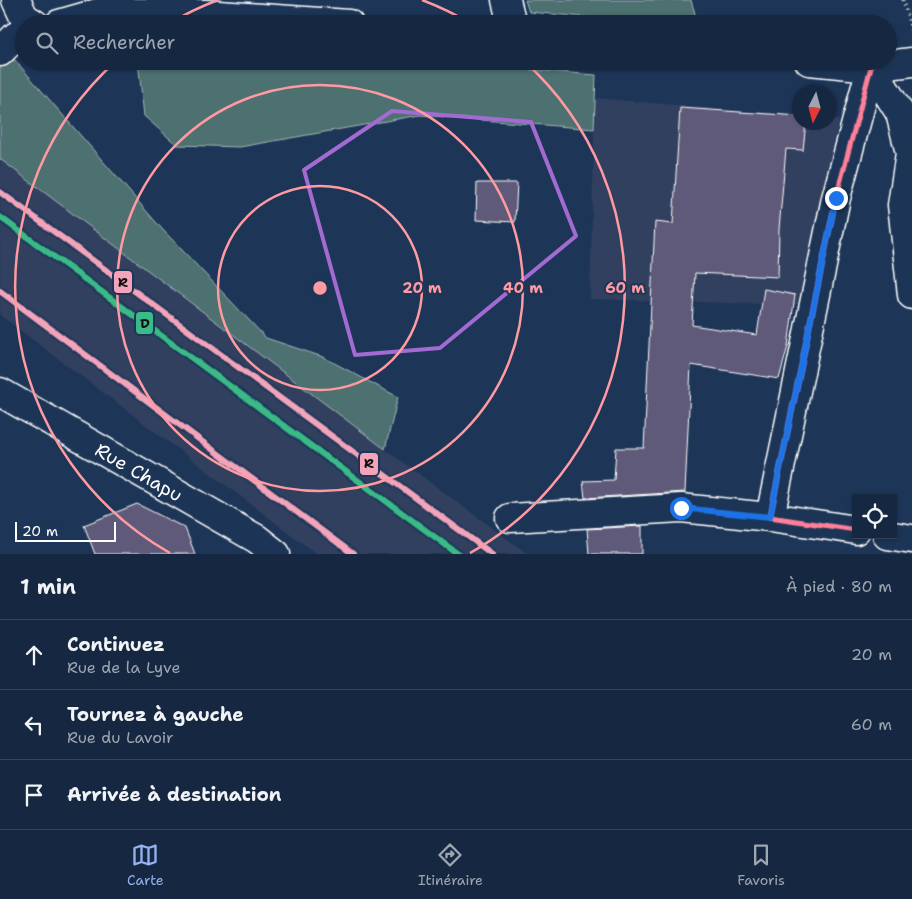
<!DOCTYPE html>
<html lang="fr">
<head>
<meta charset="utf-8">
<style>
  body { margin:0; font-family:"Shantell Sans",sans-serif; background:#23344c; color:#f1f3f6 }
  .controls { position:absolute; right:15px; bottom:15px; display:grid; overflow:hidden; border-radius:0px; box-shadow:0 1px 4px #0004 }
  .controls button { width:45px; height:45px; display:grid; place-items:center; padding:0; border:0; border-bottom:1px solid #35445a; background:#162841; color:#f1f3f6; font:25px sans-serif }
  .compass { position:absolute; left:792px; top:85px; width:45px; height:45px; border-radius:50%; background:#162841; box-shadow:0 1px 4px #0004; rotate:186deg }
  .scale { position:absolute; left:15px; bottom:12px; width:101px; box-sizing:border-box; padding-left:5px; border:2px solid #fff; border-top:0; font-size:14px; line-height:18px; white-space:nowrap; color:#fff; -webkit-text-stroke:4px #1d3557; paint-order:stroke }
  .stop { position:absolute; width:15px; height:15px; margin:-11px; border:4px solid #1a73e8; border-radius:50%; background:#fff }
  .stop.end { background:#1a73e8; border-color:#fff; box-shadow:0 1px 5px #0008 }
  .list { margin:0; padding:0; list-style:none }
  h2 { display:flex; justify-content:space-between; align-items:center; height:65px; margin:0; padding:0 20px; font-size:21px }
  h2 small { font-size:16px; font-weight:400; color:#9ea6b1 }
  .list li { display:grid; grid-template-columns:32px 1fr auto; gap:15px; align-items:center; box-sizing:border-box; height:70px; padding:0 20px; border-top:1px solid #35445a }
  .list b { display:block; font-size:19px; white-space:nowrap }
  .list p { margin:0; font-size:16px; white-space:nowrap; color:#9ea6b1 }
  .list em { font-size:16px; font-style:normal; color:#9ea6b1 }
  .icon { flex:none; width:28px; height:28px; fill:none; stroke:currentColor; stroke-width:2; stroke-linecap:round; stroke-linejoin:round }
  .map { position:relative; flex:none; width:912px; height:554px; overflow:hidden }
  .search { position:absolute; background:#162841; box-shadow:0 1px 4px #0004; left:15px; right:15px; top:15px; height:55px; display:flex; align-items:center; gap:12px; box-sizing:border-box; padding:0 18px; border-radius:28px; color:#9ea6b1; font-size:19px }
  .sheet { height:275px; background:#162841 }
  nav { display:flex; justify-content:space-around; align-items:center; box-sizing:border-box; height:70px; border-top:1px solid #35445a; background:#162841; font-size:14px; color:#9ea6b1 }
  nav a { display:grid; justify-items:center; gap:2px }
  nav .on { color:#95b2f1 }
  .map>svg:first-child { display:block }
  .built { fill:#304061 }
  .green { fill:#4e7071; stroke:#a6b8b8 }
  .building { fill:#5e5a79; stroke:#fff }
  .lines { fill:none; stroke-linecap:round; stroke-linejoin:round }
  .minor-casing { stroke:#fff; stroke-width:31 }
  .path { stroke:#fff; stroke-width:3; stroke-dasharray:1 4; stroke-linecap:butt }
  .minor { stroke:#1d3557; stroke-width:28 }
  .bus-1-casing { stroke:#1d3557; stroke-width:9 }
  .bus-1 { stroke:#ff8098; stroke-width:5 }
  .rail-1-casing { stroke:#1d3557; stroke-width:10 }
  .rail-2-casing { stroke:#1d3557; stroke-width:10 }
  .rail-1 { stroke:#f3a4ba; stroke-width:6 }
  .rail-2 { stroke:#3aba87; stroke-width:6 }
  .route { stroke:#1a73e8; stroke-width:6 }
  .marked { fill:none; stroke:#a36bd2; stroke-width:4; stroke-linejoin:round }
  .ring { fill:none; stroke:#ff9aa2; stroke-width:2.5 }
  .labels { text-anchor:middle; stroke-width:4; stroke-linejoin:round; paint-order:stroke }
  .street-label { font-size:19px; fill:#fff; stroke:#1d3557 }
  .centre { fill:#ff9aa2; stroke:#1d3557; stroke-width:2.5 }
  .ring-label { font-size:15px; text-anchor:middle; font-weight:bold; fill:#ff9aa2; stroke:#1d3557; stroke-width:4; stroke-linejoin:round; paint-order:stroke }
  .line-badge { stroke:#1d3557; stroke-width:2 }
  .pale-badge-label { font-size:14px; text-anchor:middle; font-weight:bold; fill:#111 }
</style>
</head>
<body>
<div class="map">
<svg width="912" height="554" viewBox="0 0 912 554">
  <rect width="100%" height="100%" fill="#1d3557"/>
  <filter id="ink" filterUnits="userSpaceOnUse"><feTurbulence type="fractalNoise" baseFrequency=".02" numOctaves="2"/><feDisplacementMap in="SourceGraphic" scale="10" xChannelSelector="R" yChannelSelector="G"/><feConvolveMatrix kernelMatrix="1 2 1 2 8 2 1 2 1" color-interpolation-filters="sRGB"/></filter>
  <g filter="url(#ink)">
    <g class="built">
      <polygon points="595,98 799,116 800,122 830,122 830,119 839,120 800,305 590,299"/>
      <polygon points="0,159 385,449 528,554 317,554 0,315"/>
    </g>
    <g class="green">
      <polygon points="525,0 691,0 698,24 663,24 529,12"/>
      <polygon points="0,43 162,229 266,338 323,357 398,397 385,449 0,159"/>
      <polygon points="138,61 420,61 596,75 594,129 420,115 240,147 177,145 144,116"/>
    </g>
    <g class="building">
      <polygon points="680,108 800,116 800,122 806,122 803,150 786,149 779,229 778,277 695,273 692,325 757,335 764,289 795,295 788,346 779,379 691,365 685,492 585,498 583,481 614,480 616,448 644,448 655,222 673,224"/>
      <polygon points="477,183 517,183 515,222 476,220"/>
      <polygon points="137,504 185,528 195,554 95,554 84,525"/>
      <polygon points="642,526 642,554 589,554 587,529"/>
    </g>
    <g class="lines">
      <g class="minor-casing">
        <g id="minor">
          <polyline points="16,0 24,17 35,24"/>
          <polyline points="506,0 512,24"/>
          <polyline points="59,24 101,12 204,14 349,24"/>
          <polyline points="0,52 16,36 24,33"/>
          <polyline points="809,61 871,67 912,62"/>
          <polyline points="871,67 900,113 910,153 902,205 912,295"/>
          <polyline points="0,392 257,539 276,554"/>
          <polyline points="770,517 836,198 871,67"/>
          <polyline points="510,518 681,508 770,517 856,530"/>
          <polyline points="887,535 912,539"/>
        </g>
      </g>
      <polyline class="path" points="903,0 911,31"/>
      <use href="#minor" class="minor"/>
      <g class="bus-1-casing">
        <g id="bus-1">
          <polyline points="770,517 836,198 871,67"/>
          <polyline points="770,517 856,530"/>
        </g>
      </g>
      <use href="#bus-1" class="bus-1"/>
      <g class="rail-1-casing">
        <g id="rail-1">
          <polyline points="0,192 492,554"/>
          <polyline points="0,291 353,554"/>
        </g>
      </g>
      <g class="rail-2-casing">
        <polyline id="rail-2" points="0,217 458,554"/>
      </g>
      <use href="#rail-1" class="rail-1"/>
      <use href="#rail-2" class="rail-2"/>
    </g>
  </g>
  <g class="lines" filter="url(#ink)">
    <polyline class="route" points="681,508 770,517 836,198"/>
  </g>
  <path class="marked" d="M392,111L531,122L576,236L440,348L355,355L304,170Z"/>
  <g class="ring">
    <circle cx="320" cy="288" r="102"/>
    <circle cx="320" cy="288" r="203"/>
    <path d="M170 553A305 305 0 0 1 116 61M170 23A305 305 0 0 1 218 0M422 0A305 305 0 0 1 470 23M524 61A305 305 0 0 1 470 553"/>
  </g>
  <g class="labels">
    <g class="street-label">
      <text transform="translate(139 472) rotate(30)" y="7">Rue Chapu</text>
    </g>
  </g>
  <circle cx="320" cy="288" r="8" class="centre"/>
  <g class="ring-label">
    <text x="422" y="293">20 m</text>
    <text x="523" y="293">40 m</text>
    <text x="625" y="293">60 m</text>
  </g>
  <g class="line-badge">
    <rect x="113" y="270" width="20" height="24" rx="5" fill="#f3a4ba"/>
    <rect x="135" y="311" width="19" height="24" rx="5" fill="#3aba87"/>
    <rect x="359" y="452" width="20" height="24" rx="5" fill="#f3a4ba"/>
  </g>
  <g class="pale-badge-label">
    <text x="123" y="287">R</text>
    <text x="145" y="328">D</text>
    <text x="369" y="468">R</text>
  </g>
</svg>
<div class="controls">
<button><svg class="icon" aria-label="locate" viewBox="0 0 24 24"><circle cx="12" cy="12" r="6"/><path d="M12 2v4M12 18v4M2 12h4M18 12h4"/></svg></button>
</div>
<svg class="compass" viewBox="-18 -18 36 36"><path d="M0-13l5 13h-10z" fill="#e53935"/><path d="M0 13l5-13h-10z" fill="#9ea6b1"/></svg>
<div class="scale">20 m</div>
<div class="stop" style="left:681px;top:508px"></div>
<div class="stop end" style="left:836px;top:198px"></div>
<div class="search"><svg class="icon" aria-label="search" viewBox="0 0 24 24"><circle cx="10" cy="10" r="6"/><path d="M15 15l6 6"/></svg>Rechercher</div>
</div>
<section class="sheet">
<h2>1 min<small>À pied · 80 m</small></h2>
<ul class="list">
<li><svg class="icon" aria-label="ahead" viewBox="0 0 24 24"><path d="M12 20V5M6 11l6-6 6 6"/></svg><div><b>Continuez</b><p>Rue de la Lyve</p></div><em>20 m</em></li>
<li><svg class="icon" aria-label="left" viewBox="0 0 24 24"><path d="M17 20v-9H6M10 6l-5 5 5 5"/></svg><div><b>Tournez à gauche</b><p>Rue du Lavoir</p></div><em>60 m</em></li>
<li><svg class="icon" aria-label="arrive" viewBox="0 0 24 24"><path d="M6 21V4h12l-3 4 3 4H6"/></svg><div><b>Arrivée à destination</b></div></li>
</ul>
</section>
<nav>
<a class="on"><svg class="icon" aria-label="map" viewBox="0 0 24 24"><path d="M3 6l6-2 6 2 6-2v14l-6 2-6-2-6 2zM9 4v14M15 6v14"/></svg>Carte</a>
<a><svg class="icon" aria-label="directions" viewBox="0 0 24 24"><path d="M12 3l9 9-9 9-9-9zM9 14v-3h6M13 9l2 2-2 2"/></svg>Itinéraire</a>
<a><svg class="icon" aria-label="saved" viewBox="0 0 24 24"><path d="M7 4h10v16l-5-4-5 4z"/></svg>Favoris</a>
</nav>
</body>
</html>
